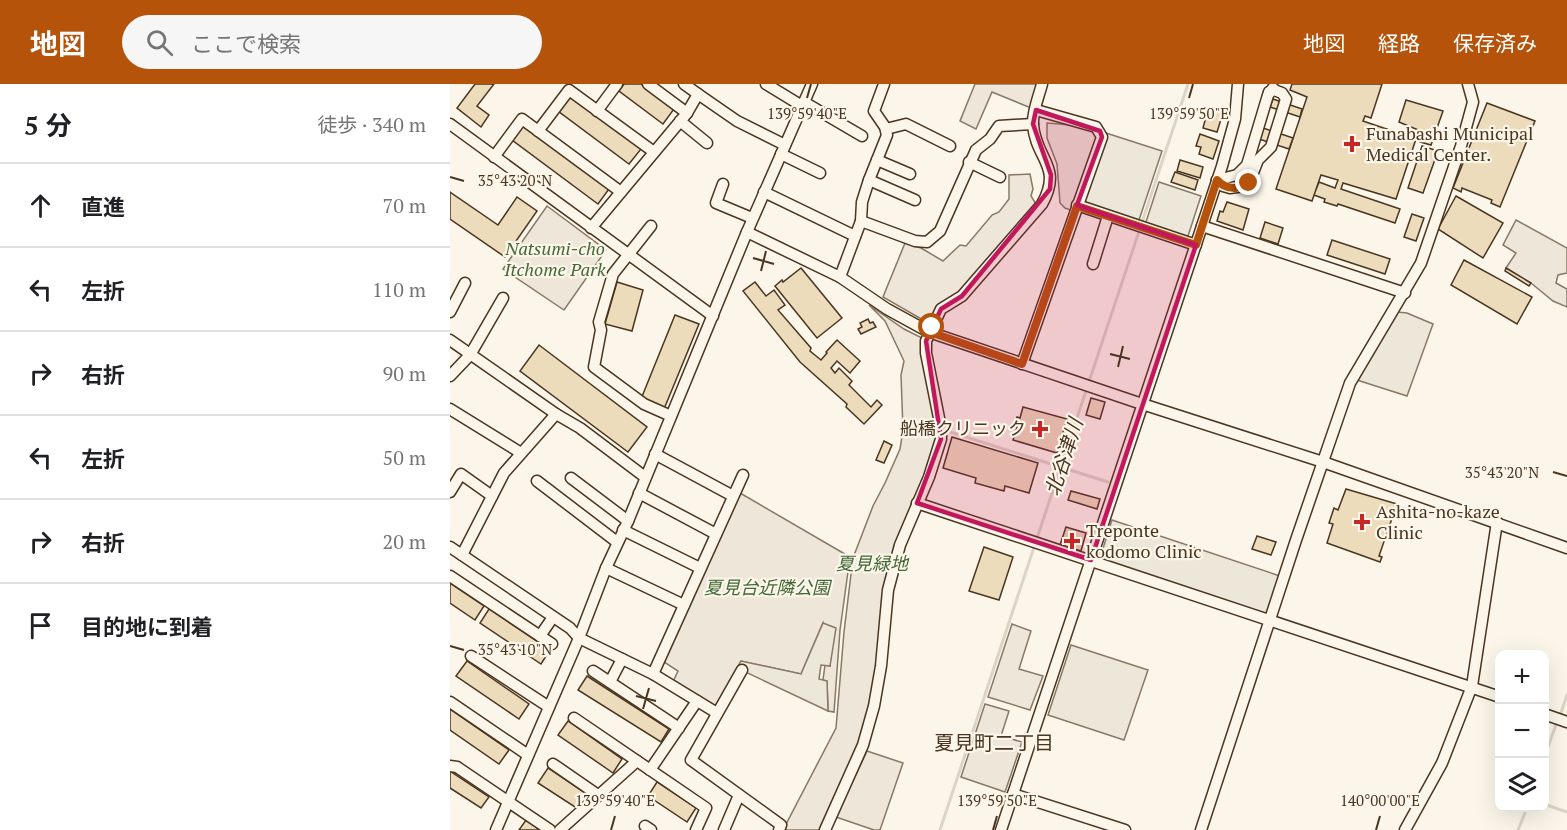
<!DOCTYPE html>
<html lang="ja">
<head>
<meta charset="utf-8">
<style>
  body { margin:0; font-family:"PT Serif","Noto Sans JP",serif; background:#f6f6f6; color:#202124 }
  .controls { position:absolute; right:18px; bottom:18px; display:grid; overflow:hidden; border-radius:12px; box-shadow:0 6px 24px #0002 }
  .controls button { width:54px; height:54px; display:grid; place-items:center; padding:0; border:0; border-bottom:2px solid #e0e0e0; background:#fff; color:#202124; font:30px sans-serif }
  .stop { position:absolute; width:18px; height:18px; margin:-14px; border:4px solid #b45309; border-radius:50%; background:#fff }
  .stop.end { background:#b45309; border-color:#fff; box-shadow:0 2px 6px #0008 }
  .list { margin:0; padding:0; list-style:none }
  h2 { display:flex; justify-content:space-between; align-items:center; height:78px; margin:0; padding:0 24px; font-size:26px }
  h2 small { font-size:20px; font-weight:400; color:#757577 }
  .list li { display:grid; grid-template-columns:39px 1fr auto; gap:18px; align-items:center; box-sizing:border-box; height:84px; padding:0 24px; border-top:2px solid #e0e0e0 }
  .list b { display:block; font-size:22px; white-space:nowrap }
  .list em { font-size:20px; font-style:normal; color:#757577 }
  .icon { flex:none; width:33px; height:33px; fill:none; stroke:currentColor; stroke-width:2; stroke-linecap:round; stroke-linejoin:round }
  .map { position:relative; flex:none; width:1117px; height:746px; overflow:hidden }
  header { display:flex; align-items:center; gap:36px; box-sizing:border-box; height:84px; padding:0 30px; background:#b45309; color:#fff }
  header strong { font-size:28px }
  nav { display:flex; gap:33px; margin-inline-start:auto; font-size:21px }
  .search { width:420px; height:54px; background:#f6f6f6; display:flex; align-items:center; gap:15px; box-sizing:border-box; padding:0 21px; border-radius:33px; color:#757577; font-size:22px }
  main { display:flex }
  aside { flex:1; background:#fff }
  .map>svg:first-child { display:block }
  .green { fill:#ede6d9; stroke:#887966; stroke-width:1.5 }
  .parking { fill:#ede7d9; stroke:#887966; stroke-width:1.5 }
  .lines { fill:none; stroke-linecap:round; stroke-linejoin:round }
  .stream { stroke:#dcd4c6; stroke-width:3 }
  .building { fill:#ecdcbc; stroke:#4a3520; stroke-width:1.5 }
  .minor-casing { stroke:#4a3520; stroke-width:13 }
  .minor { stroke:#fbf6e9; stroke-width:10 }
  .route { stroke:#b45309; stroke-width:8 }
  .marked { fill:#c2185b; fill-opacity:0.2; stroke:#c2185b; stroke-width:4.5; stroke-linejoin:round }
  .ticks { fill:none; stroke:#4a3520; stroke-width:2 }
  .poi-dot { fill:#c62828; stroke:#fbf6e9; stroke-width:2 }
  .labels { text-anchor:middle; stroke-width:4.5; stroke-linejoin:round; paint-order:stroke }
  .poi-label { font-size:18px; fill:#4a3520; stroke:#fbf6e9; text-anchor:start }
  .park-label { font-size:18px; font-style:italic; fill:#436837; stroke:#fbf6e9 }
  .water-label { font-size:20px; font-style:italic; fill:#4a3520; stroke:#fbf6e9 }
  .neighbourhood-label { font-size:20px; fill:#4a3520; stroke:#fbf6e9 }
  .ticks-label { font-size:15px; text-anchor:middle; fill:#4a3520; stroke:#fbf6e9; stroke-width:4.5; stroke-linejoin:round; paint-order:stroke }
</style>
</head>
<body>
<header>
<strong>地図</strong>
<div class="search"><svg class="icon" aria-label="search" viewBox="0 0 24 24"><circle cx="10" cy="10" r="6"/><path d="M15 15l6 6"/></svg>ここで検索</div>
<nav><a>地図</a><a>経路</a><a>保存済み</a></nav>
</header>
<main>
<aside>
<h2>5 分<small>徒歩 · 340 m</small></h2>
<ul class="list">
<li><svg class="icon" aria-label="ahead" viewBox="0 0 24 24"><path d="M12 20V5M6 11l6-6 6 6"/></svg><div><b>直進</b></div><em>70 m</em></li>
<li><svg class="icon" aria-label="left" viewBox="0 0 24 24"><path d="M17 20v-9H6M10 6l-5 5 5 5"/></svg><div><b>左折</b></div><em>110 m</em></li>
<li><svg class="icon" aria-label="right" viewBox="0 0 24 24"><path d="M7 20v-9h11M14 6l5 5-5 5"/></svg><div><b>右折</b></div><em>90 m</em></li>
<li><svg class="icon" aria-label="left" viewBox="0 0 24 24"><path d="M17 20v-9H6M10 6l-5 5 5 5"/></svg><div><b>左折</b></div><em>50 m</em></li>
<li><svg class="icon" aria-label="right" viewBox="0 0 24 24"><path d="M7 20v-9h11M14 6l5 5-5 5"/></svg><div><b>右折</b></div><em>20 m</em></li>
<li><svg class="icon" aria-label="arrive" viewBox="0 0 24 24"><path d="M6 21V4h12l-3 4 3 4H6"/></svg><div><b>目的地に到着</b></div></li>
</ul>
</aside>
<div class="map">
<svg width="1117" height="746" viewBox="0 0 1117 746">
  <rect width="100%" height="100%" fill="#fbf6e9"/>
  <g class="green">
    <polygon points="525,0 587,0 581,24 542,8 526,45 510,37"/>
    <polygon points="580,90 583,105 581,112 586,120 511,209 480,240 433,213 455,159 471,164 493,177 510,161 516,162 542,131 549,128 559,115 559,91"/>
    <polygon points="97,122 156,166 114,226 53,185"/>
    <polygon points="1066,136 1117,164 1117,189 1108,191 1106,199 1117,205 1117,223 1103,217 1081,199 1056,184 1066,169 1053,161"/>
    <polygon points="419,221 454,245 474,255 487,344 485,367 447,460 429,581 411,660 373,746 333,746 386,644 394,548 403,474 423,422 435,399 450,365 453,346 451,291 454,277 435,237"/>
    <polygon points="290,409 400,473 390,546 384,628 378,627 377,597 373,596 375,581 380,582 373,539 351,590 291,577 266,623 223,598 228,587 211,576"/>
    <polygon points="562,540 581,547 569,585 593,592 580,626 538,613"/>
    <polygon points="535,620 559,627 551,652 572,658 555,708 511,693"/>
    <polygon points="417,667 453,679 430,746 424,746 386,733"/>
  </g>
  <g class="parking">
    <polygon points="597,39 633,42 643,44 649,52 623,127 615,124 610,119 607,80 597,54"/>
    <polygon points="656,49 712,67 688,139 632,121"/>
    <polygon points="709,98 751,112 737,155 695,141"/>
    <polygon points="947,228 957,229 983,240 957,312 907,296"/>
    <polygon points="662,436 830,492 817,531 649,477"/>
    <polygon points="373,539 386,544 380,582 371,581 369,595 377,597 378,627 287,584 291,577 351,590"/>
    <polygon points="621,561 698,586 674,656 598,631"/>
  </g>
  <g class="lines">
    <g class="stream">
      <polyline points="497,347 658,398"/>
      <polyline points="1110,632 1117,611"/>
      <polyline points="1094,674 1107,638"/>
      <polyline points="1094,720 1117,728"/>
      <polyline points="490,746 738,0"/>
      <polyline points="1068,746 1077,724"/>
    </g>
  </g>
  <g class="building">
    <polygon points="25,0 44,0 27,22 39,31 31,43 7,24"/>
    <polygon points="174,0 191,0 224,25 213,40 169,7"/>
    <polygon points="842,0 932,0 921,34 915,32 913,37 966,55 946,115 893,99 891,105 950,125 945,139 888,120 887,122 874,118 875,115 864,111 869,98 885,104 888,96 871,91 862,117 826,105 857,13 840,6"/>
    <polygon points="119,12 191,65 179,80 108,27"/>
    <polygon points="823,15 852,25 850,33 820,23"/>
    <polygon points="956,16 993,27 981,61 970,58 973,48 949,38"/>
    <polygon points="1037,19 1085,37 1050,123 1041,119 1042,116 1012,104 1011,108 1003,104"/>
    <polygon points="758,25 773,29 767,48 753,44"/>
    <polygon points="73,41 159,105 148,120 62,56"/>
    <polygon points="813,44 843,54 839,65 809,55"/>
    <polygon points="750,50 769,57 763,75 749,70 751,63 746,62"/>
    <polygon points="972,62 988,67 973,109 958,104"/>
    <polygon points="730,76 753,83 750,94 727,87"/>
    <polygon points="725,88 748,96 745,106 721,98"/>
    <polygon points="0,108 48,141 67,113 87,127 55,173 0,135"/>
    <polygon points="1006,112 1053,139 1033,174 988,145"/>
    <polygon points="777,118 799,125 793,146 767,137 770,127 773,128"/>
    <polygon points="962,130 974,134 966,157 954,153"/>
    <polygon points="815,138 833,144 828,160 810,154"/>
    <polygon points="882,156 940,175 935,190 877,171"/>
    <polygon points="1014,176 1082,213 1067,240 1001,201"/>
    <polygon points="351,184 392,234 367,254 325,202 332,196 333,198"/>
    <polygon points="1056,184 1081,199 1079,202 1055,187"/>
    <polygon points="167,198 193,206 182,247 155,240"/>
    <polygon points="305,198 316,212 324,206 335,221 328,226 361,264 360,267 371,276 377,269 376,268 387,256 410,277 400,289 387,277 381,284 385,289 389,284 402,297 399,301 421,323 427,316 432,321 414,340 396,323 397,320 350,278 293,207"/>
    <polygon points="225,231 249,240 214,325 191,315"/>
    <polygon points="418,235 420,239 423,238 426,243 411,250 408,245 412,243 410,239"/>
    <polygon points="89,261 197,343 178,368 70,287"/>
    <polygon points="641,314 655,318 650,335 636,331"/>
    <polygon points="573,323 617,335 607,369 563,356 567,343 564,342 567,333 570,334"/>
    <polygon points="502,353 588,379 579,409 555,402 554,407 525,399 526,394 493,384"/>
    <polygon points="434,357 442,361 434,379 426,376"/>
    <polygon points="896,405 947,420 929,472 932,473 930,478 877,459 883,440 879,439 884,424 888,426"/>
    <polygon points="621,407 650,415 647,425 618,416"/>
    <polygon points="616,443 636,449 631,467 610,461"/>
    <polygon points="807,452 826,458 821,471 802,465"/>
    <polygon points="534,463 563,473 549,516 519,507"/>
    <polygon points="0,499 34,522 25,536 0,519"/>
    <polygon points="39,525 100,566 91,580 30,539"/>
    <polygon points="17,577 79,620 69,635 6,592"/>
    <polygon points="137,592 219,645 211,658 128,606"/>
    <polygon points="0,625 59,666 49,680 0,646"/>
    <polygon points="118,637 172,675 163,689 108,651"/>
    <polygon points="98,684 135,709 125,723 88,699"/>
    <polygon points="0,687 39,713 31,724 0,704"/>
    <polygon points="207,698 246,724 237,738 198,712"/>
    <polygon points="76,736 90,746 69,746"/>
  </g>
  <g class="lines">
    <g class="minor-casing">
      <g id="minor">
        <polyline points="198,0 237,29"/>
        <polyline points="316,0 352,22"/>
        <polyline points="248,10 287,37 335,61"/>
        <polyline points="354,18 412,52"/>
        <polyline points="147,27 167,0"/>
        <polyline points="230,37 257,59"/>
        <polyline points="0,40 263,232"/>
        <polyline points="436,45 456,40 500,62"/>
        <polyline points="88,47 119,6 204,68"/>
        <polyline points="331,70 370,89"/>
        <polyline points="44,73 72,35 171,108"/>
        <polyline points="427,76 460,90"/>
        <polyline points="519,78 550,93"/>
        <polyline points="419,96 465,116"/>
        <polyline points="767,96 773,102 780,104 794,102 799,99 808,76 821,63 836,15 832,9 824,6 819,8"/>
        <polyline points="767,96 787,91 797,81 818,11 823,4"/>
        <polyline points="273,100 266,119 302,134"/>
        <polyline points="314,108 405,152"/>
        <polyline points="627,121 746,161"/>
        <polyline points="411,137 465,157 477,158 490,147 526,66 540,55 549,42 583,40"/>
        <polyline points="201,142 163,190 149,238 151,246 144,283 194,320 221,332"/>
        <polyline points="752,142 955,209"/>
        <polyline points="141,144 237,29 248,10 234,0"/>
        <polyline points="297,148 390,193 437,225 479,248 686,318 873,378 1117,464"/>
        <polyline points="643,180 658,132"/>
        <polyline points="390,193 411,137 412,118 419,96 437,51 435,43 424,27 434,0"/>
        <polyline points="0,228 15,199"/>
        <polyline points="0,256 106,330 130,344 195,393"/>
        <polyline points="572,280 652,53 646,43 586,26"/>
        <polyline points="0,292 20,271 53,214"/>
        <polyline points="0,325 71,369"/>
        <polyline points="205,370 283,412"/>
        <polyline points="121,394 178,437"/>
        <polyline points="87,397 167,458"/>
        <polyline points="0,408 11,390 42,412"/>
        <polyline points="189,409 266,450"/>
        <polyline points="467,419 1050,613"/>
        <polyline points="173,446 250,484"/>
        <polyline points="0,463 120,544 129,554 203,590 267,629"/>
        <polyline points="12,471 54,389 106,330"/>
        <polyline points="156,484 234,521"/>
        <polyline points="0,492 102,560"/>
        <polyline points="90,552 103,533"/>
        <polyline points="21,572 99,623"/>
        <polyline points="292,586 241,676 331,741 329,746"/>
        <polyline points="143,587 229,644"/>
        <polyline points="203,590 293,391"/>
        <polyline points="160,598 172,575"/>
        <polyline points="0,618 78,671"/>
        <polyline points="1094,630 1117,638"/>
        <polyline points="124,634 256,724 246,746"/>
        <polyline points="103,680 148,711"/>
        <polyline points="0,682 7,683 100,746"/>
        <polyline points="200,686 247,617"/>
        <polyline points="563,710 675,746"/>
        <polyline points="195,742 201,746"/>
        <polyline points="46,746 129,554 156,484 178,437 297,148 362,0"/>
        <polyline points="110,746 187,677"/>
        <polyline points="274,746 289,711"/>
        <path d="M375,746L413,661L424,622L431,582L438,506L450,461L479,393L491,355V344L476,269V257L491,225L512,212L592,120C613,82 586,76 583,41C582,28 589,12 592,0"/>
        <polyline points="551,746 772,82 785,35 788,0"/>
        <polyline points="751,746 846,456 900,299 971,179 1011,62 1023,18 1018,0"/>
        <polyline points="955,746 992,679 1022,602 1047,438"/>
      </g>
    </g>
    <use href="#minor" class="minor"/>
  </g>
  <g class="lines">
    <path class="route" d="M482,243L480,248L572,280L627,122L746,161L767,96C776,106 789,106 799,99"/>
  </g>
  <path class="marked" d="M586,26L650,47L652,53L627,121L746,161L641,476L467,419L491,355L476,257L491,225L512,212L600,105L601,91L583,40Z"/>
  <path class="ticks" d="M357,14L361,0M739,14L743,0M0,93L14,97M303,174L324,180M311,187L316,167M660,270L680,275M668,283L673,262M1103,388L1117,392M0,562L14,566M186,612L206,617M193,625L199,604M161,746L165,732M543,746L547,732M926,746L930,732"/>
  <g class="poi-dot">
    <path d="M899 51h6v6h6v6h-6v6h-6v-6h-6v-6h6z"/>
    <path d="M587 336h6v6h6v6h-6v6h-6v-6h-6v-6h6z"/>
    <path d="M909 429h6v6h6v6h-6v6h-6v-6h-6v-6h6z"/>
    <path d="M619 448h6v6h6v6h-6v6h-6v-6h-6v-6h6z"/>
  </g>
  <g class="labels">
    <g class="poi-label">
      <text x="916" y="56">Funabashi Municipal<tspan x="916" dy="21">Medical Center.</tspan></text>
      <text x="576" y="351" text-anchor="end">船橋クリニック</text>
      <text x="926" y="434">Ashita-no-kaze<tspan x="926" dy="21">Clinic</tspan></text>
      <text x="636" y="453">Treponte<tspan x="636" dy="21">kodomo Clinic</tspan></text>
    </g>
    <g class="park-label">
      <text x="105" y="171">Natsumi-cho<tspan x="105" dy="21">Itchome Park</tspan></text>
      <text x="422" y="486">夏見緑地</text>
      <text x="317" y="510">夏見台近隣公園</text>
    </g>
    <g class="water-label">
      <text transform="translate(614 373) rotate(-72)" y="7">北谷津川</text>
    </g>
    <g class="neighbourhood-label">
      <text x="544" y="666">夏見町二丁目</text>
    </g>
  </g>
  <g class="ticks-label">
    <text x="357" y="35">139°59'40"E</text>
    <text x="739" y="35">139°59'50"E</text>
    <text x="65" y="102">35°43'20"N</text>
    <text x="1052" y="394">35°43'20"N</text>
    <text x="65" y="571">35°43'10"N</text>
    <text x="165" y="722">139°59'40"E</text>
    <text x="547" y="722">139°59'50"E</text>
    <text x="930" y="722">140°00'00"E</text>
  </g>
</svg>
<div class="controls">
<button>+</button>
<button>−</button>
<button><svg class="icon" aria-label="layers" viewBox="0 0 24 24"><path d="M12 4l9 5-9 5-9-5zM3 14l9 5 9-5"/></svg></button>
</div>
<div class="stop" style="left:482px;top:243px"></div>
<div class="stop end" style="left:799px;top:99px"></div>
</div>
</main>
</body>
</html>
